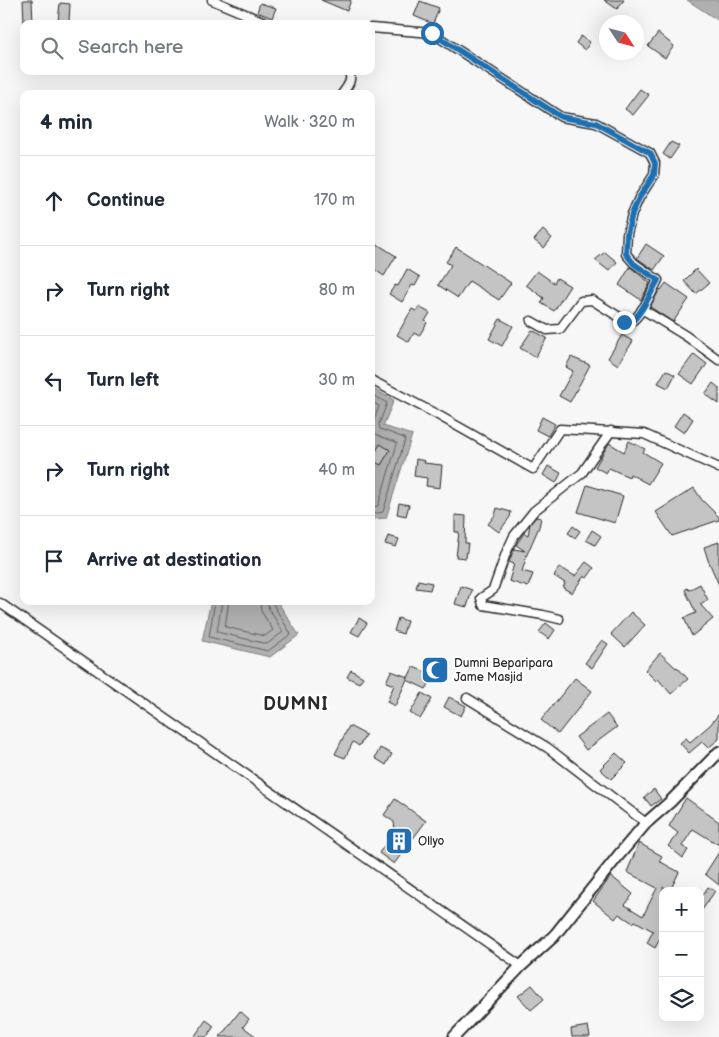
<!DOCTYPE html>
<html lang="en">
<head>
<meta charset="utf-8">
<style>
  body { margin:0; font-family:"Balsamiq Sans",sans-serif; background:#f2f2f3; color:#1f2937 }
  .controls { position:absolute; right:15px; bottom:15px; display:grid; overflow:hidden; border-radius:10px; box-shadow:0 5px 20px #0002 }
  .controls button { width:45px; height:45px; display:grid; place-items:center; padding:0; border:0; border-bottom:1px solid #e0e1e3; background:#fff; color:#1f2937; font:25px sans-serif }
  .compass { position:absolute; left:599px; top:15px; width:45px; height:45px; border-radius:50%; background:#fff; box-shadow:0 5px 20px #0002; rotate:126deg }
  .stop { position:absolute; width:15px; height:15px; margin:-11px; border:4px solid #1f6fb2; border-radius:50%; background:#fff }
  .stop.end { background:#1f6fb2; border-color:#fff; box-shadow:0 1px 5px #0008 }
  .list { margin:0; padding:0; list-style:none }
  h2 { display:flex; justify-content:space-between; align-items:center; height:65px; margin:0; padding:0 20px; font-size:21px }
  h2 small { font-size:16px; font-weight:400; color:#747a83 }
  .list li { display:grid; grid-template-columns:32px 1fr auto; gap:15px; align-items:center; box-sizing:border-box; height:90px; padding:0 20px; border-top:1px solid #e0e1e3 }
  .list b { display:block; font-size:19px; white-space:nowrap }
  .list em { font-size:16px; font-style:normal; color:#747a83 }
  .icon { flex:none; width:28px; height:28px; fill:none; stroke:currentColor; stroke-width:2; stroke-linecap:round; stroke-linejoin:round }
  .map { position:relative; flex:none; width:719px; height:1037px; overflow:hidden }
  .search { position:absolute; background:#fff; box-shadow:0 5px 20px #0002; left:20px; top:20px; width:355px; height:55px; display:flex; align-items:center; gap:12px; box-sizing:border-box; padding:0 18px; border-radius:10px; color:#747a83; font-size:19px }
  .panel { position:absolute; background:#fff; box-shadow:0 5px 20px #0002; left:20px; top:90px; width:355px; height:515px; border-radius:10px }
  .map>svg:first-child { display:block }
  .water { fill:#b0b0b0; stroke:#7b7b7b }
  .lines { fill:none; stroke-linecap:round; stroke-linejoin:round }
  .shore { stroke:#606060; stroke-width:1 }
  .building { fill:#c4c4c4; stroke:#2b2b2b }
  .street-casing { stroke:#2b2b2b; stroke-width:11 }
  .secondary-casing { stroke:#2b2b2b; stroke-width:14 }
  .street { stroke:#fff; stroke-width:8 }
  .secondary { stroke:#fff; stroke-width:10 }
  .route { stroke:#1f6fb2; stroke-width:6 }
  .labels { text-anchor:middle; stroke-width:4.5; stroke-linejoin:round; paint-order:stroke }
  .poi-label { font-size:12px; fill:#2b2b2b; stroke:#fff; text-anchor:start }
  .district-label { font-size:18px; font-weight:bold; letter-spacing:1px; fill:#2b2b2b; stroke:#fff }
</style>
</head>
<body>
<div class="map">
<svg width="719" height="1037" viewBox="0 0 719 1037">
  <rect width="100%" height="100%" fill="#f7f7f7"/>
  <filter id="ink" filterUnits="userSpaceOnUse"><feTurbulence type="fractalNoise" baseFrequency=".02" numOctaves="2"/><feDisplacementMap in="SourceGraphic" scale="10" xChannelSelector="R" yChannelSelector="G"/><feConvolveMatrix kernelMatrix="1 2 1 2 8 2 1 2 1" color-interpolation-filters="sRGB"/></filter>
  <g filter="url(#ink)">
    <g class="water">
      <polygon points="687,0 719,0 719,21"/>
      <polygon points="371,388 394,400 383,426 412,435 386,518 371,519"/>
      <polygon points="211,601 277,601 299,635 270,657 202,641"/>
    </g>
    <g class="lines">
      <g class="shore">
        <polyline points="371,394 387,403 379,424 380,429 404,438 405,440 383,512 371,514"/>
        <path d="M371,401L379,406C370,432 368,433 396,442L397,444L378,506L371,507"/>
        <polyline points="215,601 209,637 268,651 291,634 274,606 273,601"/>
        <polyline points="222,601 217,632 267,644 283,632 269,609 267,601"/>
        <polyline points="229,601 225,627 265,636 273,630 261,611 260,601"/>
      </g>
    </g>
    <g class="building">
      <polygon points="23,0 32,0 33,24 24,24"/>
      <polygon points="321,0 351,0 347,11"/>
      <polygon points="604,0 624,0 617,9"/>
      <polygon points="420,1 439,8 433,24 414,16"/>
      <polygon points="60,3 70,4 69,21 58,21"/>
      <polygon points="260,3 276,8 272,18 257,12"/>
      <polygon points="658,33 674,46 665,58 648,46"/>
      <polygon points="581,36 590,42 585,50 576,43"/>
      <polygon points="640,89 649,95 633,115 625,109"/>
      <polygon points="671,142 679,146 670,159 663,154"/>
      <polygon points="543,230 552,238 544,248 534,240"/>
      <polygon points="371,240 396,256 384,276 371,267"/>
      <polygon points="646,244 664,256 654,270 637,258"/>
      <polygon points="456,247 511,283 499,300 469,281 458,298 438,285 451,265 446,262"/>
      <polygon points="605,252 617,262 609,271 595,260"/>
      <polygon points="630,267 650,283 641,300 619,285"/>
      <polygon points="407,269 420,277 415,286 412,285 402,302 389,294 395,285 398,286"/>
      <polygon points="696,269 709,283 696,294 684,281"/>
      <polygon points="537,271 554,283 557,278 570,286 554,311 541,303 544,298 526,285"/>
      <polygon points="666,283 689,299 673,322 650,307 660,289 661,290"/>
      <polygon points="419,307 430,313 425,321 427,323 419,336 414,333 409,342 397,335 412,309 416,311"/>
      <polygon points="500,319 513,326 502,346 489,339"/>
      <polygon points="532,330 547,338 535,357 520,348"/>
      <polygon points="622,335 633,341 618,365 608,358"/>
      <polygon points="694,354 707,364 693,384 679,374"/>
      <polygon points="571,357 590,365 570,402 559,396 573,371 566,367"/>
      <polygon points="666,370 675,375 668,388 658,383"/>
      <polygon points="713,383 719,388 719,404 705,394"/>
      <polygon points="683,412 693,419 684,433 674,426"/>
      <polygon points="542,417 555,424 548,436 536,430"/>
      <polygon points="629,441 645,449 643,452 661,463 648,484 630,474 629,477 609,468 606,473 595,467 609,443 624,452"/>
      <polygon points="380,444 390,450 381,465 371,460"/>
      <polygon points="416,459 425,461 424,463 442,465 440,488 426,486 427,478 414,476"/>
      <polygon points="548,466 561,473 556,483 543,475"/>
      <polygon points="587,485 623,496 615,523 578,512"/>
      <polygon points="694,488 702,500 719,517 719,520 672,536 656,512"/>
      <polygon points="399,503 409,505 406,516 397,514"/>
      <polygon points="497,508 511,512 510,517 499,532 488,524 495,515"/>
      <polygon points="455,515 466,516 465,543 468,543 466,558 456,557 459,532 455,532"/>
      <polygon points="536,517 541,518 539,527 525,559 526,559 522,571 533,574 528,587 509,581 514,564 509,562 514,549 525,551 516,545 524,533 528,535 530,524"/>
      <polygon points="573,526 580,531 575,538 568,533"/>
      <polygon points="592,530 601,536 595,545 586,540"/>
      <polygon points="388,536 399,539 396,547 385,544"/>
      <polygon points="719,542 719,585 708,560 704,547"/>
      <polygon points="586,562 594,568 587,578 584,576 572,593 563,588 565,583 554,576 559,567 575,576"/>
      <polygon points="418,580 432,583 430,590 416,588"/>
      <polygon points="700,584 708,600 700,604 713,619 692,636 684,618 696,613 685,590 687,588 689,590"/>
      <polygon points="461,586 472,590 467,607 455,604"/>
      <polygon points="631,612 645,625 625,647 611,634"/>
      <polygon points="359,618 367,623 359,636 351,632"/>
      <polygon points="398,618 407,621 403,634 394,631"/>
      <polygon points="546,623 555,630 549,639 539,632"/>
      <polygon points="602,640 608,644 592,668 585,663"/>
      <polygon points="660,653 676,668 677,667 688,679 671,694 658,679 656,681 645,670"/>
      <polygon points="413,667 426,672 427,670 434,675 426,689 407,680"/>
      <polygon points="351,670 363,677 359,683 347,677"/>
      <polygon points="391,671 408,677 395,706 387,702 394,685 386,682"/>
      <polygon points="575,678 592,691 558,734 541,720"/>
      <polygon points="422,693 432,699 420,719 410,713"/>
      <polygon points="449,697 466,706 461,716 444,707"/>
      <polygon points="607,714 617,727 586,750 576,737"/>
      <polygon points="719,714 719,739 708,748 702,742 689,753 680,743 686,738 690,742 710,725"/>
      <polygon points="349,726 366,735 359,746 353,742 345,758 335,754"/>
      <polygon points="380,748 392,754 386,765 375,758"/>
      <polygon points="616,753 627,763 611,779 600,769"/>
      <polygon points="654,789 661,799 651,806 644,797"/>
      <polygon points="686,798 719,822 719,845 693,829 682,846 688,850 683,858 668,846 678,833 669,826"/>
      <polygon points="395,799 426,821 394,864 379,853 395,830 394,822 384,815"/>
      <polygon points="639,843 662,856 659,861 679,872 670,891 663,887 663,933 655,948 647,943 653,931 635,921 633,923 619,914 615,919 593,901 611,876 633,894 625,905 643,916 657,888 627,872"/>
      <polygon points="719,852 719,885 705,874"/>
      <polygon points="708,887 715,891 700,913 700,899"/>
      <polygon points="532,985 544,999 531,1010 518,996"/>
      <polygon points="240,1011 249,1019 243,1027 257,1037 220,1037"/>
      <polygon points="206,1020 214,1026 207,1037 194,1037"/>
      <polygon points="588,1026 590,1037 572,1037 571,1029"/>
    </g>
    <g class="lines">
      <g class="street-casing">
        <g id="street">
          <polyline points="212,0 269,24"/>
          <path d="M371,28L432,33L561,117L596,123L650,153L655,163L654,175L639,198L632,214L627,234L626,254L634,263L658,280C652,292 640,319 629,323L592,300L581,301L560,329L547,330L531,321"/>
          <path d="M342,94C347,87 354,79 348,71"/>
          <polyline points="642,309 686,336 719,360"/>
          <polyline points="371,380 436,414 533,469 560,429 644,434 719,468"/>
          <polyline points="0,603 521,966"/>
          <polyline points="559,619 543,615 483,605 481,598 493,590 506,553 514,536 534,511 582,473 611,431"/>
          <polyline points="467,698 548,748 646,823"/>
        </g>
      </g>
      <g class="secondary-casing">
        <polyline id="secondary" points="454,1037 521,966 554,936 618,856 646,823 670,802 719,752"/>
      </g>
      <use href="#street" class="street"/>
      <use href="#secondary" class="secondary"/>
    </g>
  </g>
  <g class="lines" filter="url(#ink)">
    <path class="route" d="M432,33L561,117L596,123L650,153L655,163L654,175L639,198L632,214L627,234L626,254L634,264L658,280C651,292 640,318 629,323L624,322"/>
  </g>
  <defs>
    <g id="mosque-square" transform="scale(1.4375)"><rect x="-9" y="-9" width="18" height="18" rx="4" fill="#1f6fb2" stroke="#fff"/><path d="M3.5-4.9A6 6 0 1 0 3.5 4.9A5 5 0 1 1 3.5-4.9Z" fill="#fff"/></g>
    <g id="building-square" transform="scale(1.4375)"><rect x="-9" y="-9" width="18" height="18" rx="4" fill="#1f6fb2" stroke="#fff"/><path d="M-4-6H4V6H1V3H-1V6H-4ZM-2.5-4.3h1.7v1.8h-1.7ZM.8-4.3h1.7v1.8H.8ZM-2.5-1h1.7V.8h-1.7ZM.8-1h1.7V.8H.8Z" fill="#fff"/></g>
  </defs>
  <g fill-rule="evenodd">
    <use href="#mosque-square" x="435" y="670"/>
    <use href="#building-square" x="399" y="841"/>
  </g>
  <g class="labels">
    <g class="poi-label">
      <text x="454" y="667">Dumni Beparipara<tspan x="454" dy="14">Jame Masjid</tspan></text>
      <text x="418" y="845">Ollyo</text>
    </g>
    <g class="district-label">
      <text x="296" y="710">DUMNI</text>
    </g>
  </g>
</svg>
<div class="controls">
<button>+</button>
<button>−</button>
<button><svg class="icon" aria-label="layers" viewBox="0 0 24 24"><path d="M12 4l9 5-9 5-9-5zM3 14l9 5 9-5"/></svg></button>
</div>
<svg class="compass" viewBox="-18 -18 36 36"><path d="M0-13l5 13h-10z" fill="#e53935"/><path d="M0 13l5-13h-10z" fill="#747a83"/></svg>
<div class="stop" style="left:432px;top:33px"></div>
<div class="stop end" style="left:624px;top:322px"></div>
<div class="search"><svg class="icon" aria-label="search" viewBox="0 0 24 24"><circle cx="10" cy="10" r="6"/><path d="M15 15l6 6"/></svg>Search here</div>
<section class="panel">
<h2>4 min<small>Walk · 320 m</small></h2>
<ul class="list">
<li><svg class="icon" aria-label="ahead" viewBox="0 0 24 24"><path d="M12 20V5M6 11l6-6 6 6"/></svg><div><b>Continue</b></div><em>170 m</em></li>
<li><svg class="icon" aria-label="right" viewBox="0 0 24 24"><path d="M7 20v-9h11M14 6l5 5-5 5"/></svg><div><b>Turn right</b></div><em>80 m</em></li>
<li><svg class="icon" aria-label="left" viewBox="0 0 24 24"><path d="M17 20v-9H6M10 6l-5 5 5 5"/></svg><div><b>Turn left</b></div><em>30 m</em></li>
<li><svg class="icon" aria-label="right" viewBox="0 0 24 24"><path d="M7 20v-9h11M14 6l5 5-5 5"/></svg><div><b>Turn right</b></div><em>40 m</em></li>
<li><svg class="icon" aria-label="arrive" viewBox="0 0 24 24"><path d="M6 21V4h12l-3 4 3 4H6"/></svg><div><b>Arrive at destination</b></div></li>
</ul>
</section>
</div>
</body>
</html>
